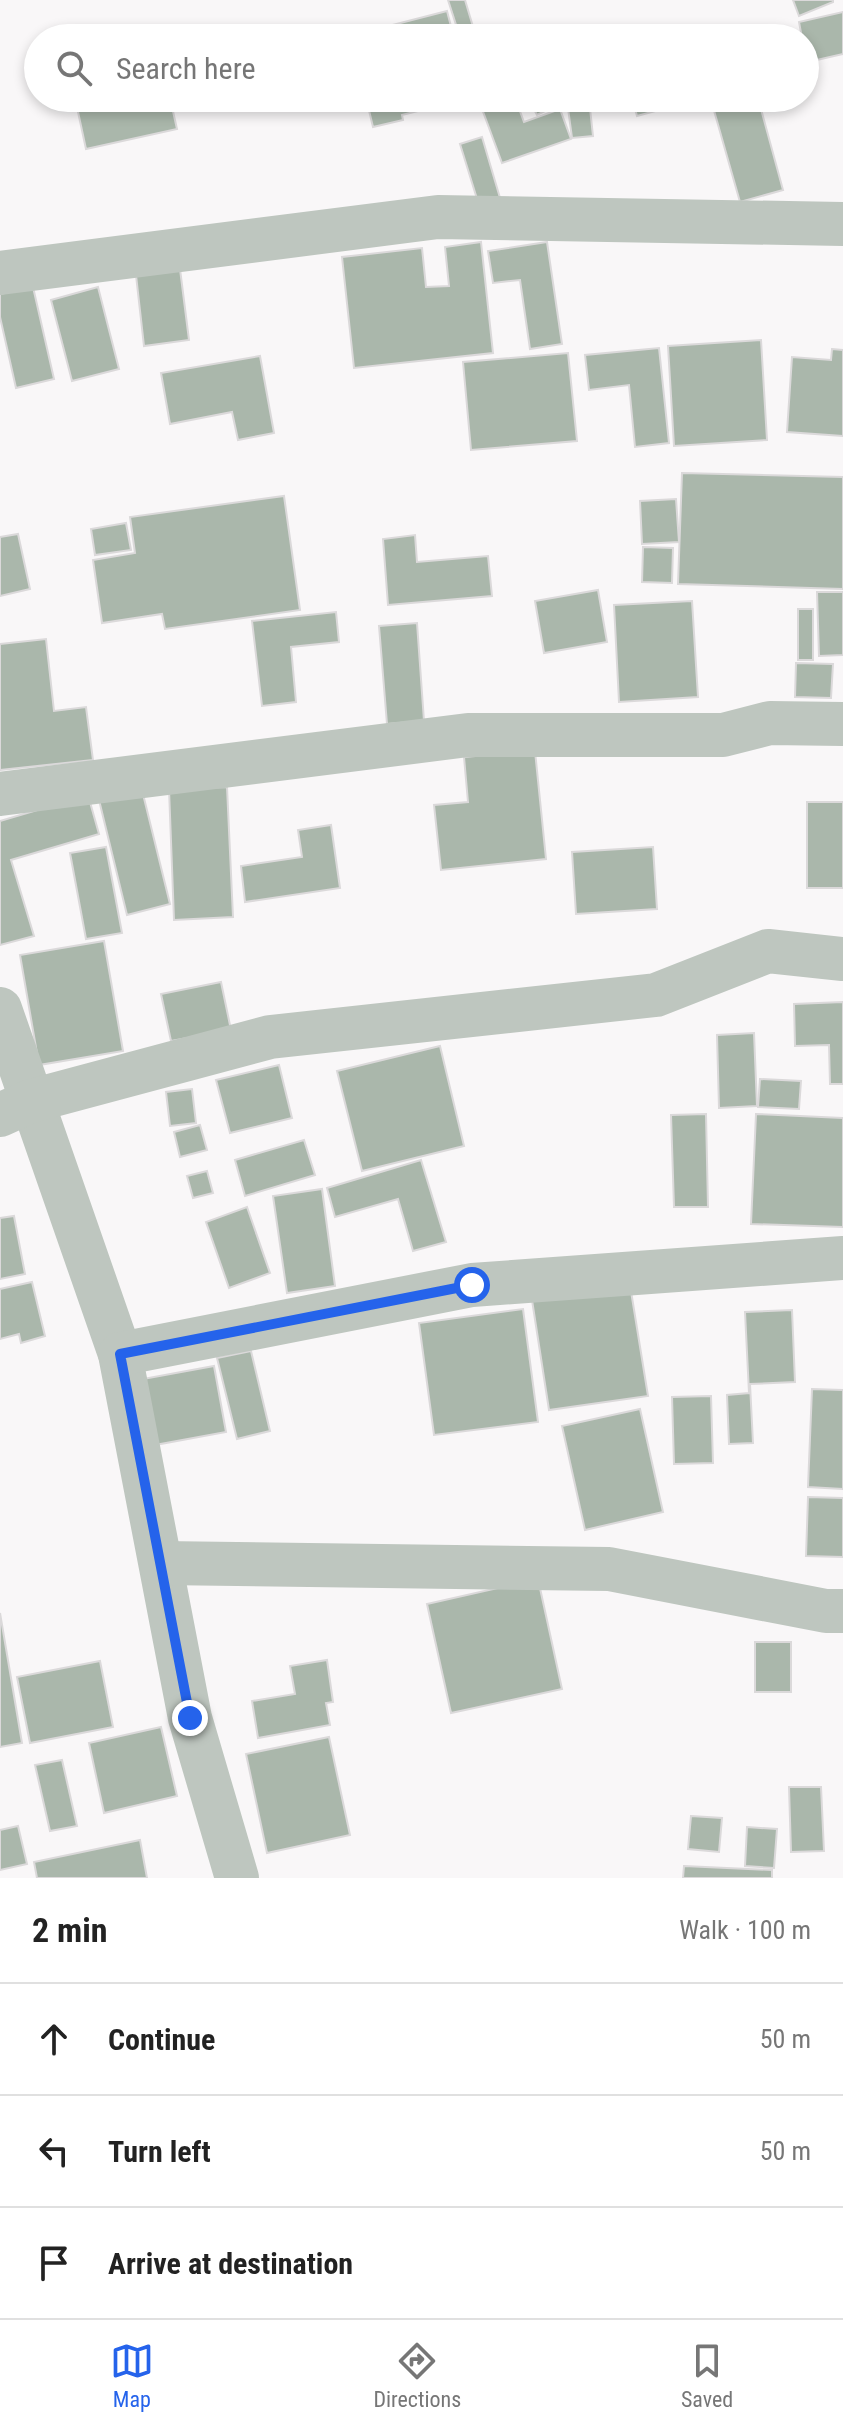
<!DOCTYPE html>
<html lang="en">
<head>
<meta charset="utf-8">
<style>
  body { margin:0; font-family:"Roboto Condensed",sans-serif; background:#f6f6f6; color:#222 }
  .stop { position:absolute; width:24px; height:24px; margin:-18px; border:6px solid #2563eb; border-radius:50%; background:#fff }
  .stop.end { background:#2563eb; border-color:#fff; box-shadow:0 2px 8px #0008 }
  .list { margin:0; padding:0; list-style:none }
  h2 { display:flex; justify-content:space-between; align-items:center; height:104px; margin:0; padding:0 32px; font-size:34px }
  h2 small { font-size:26px; font-weight:400; color:#767676 }
  .list li { display:grid; grid-template-columns:52px 1fr auto; gap:24px; align-items:center; box-sizing:border-box; height:112px; padding:0 32px; border-top:2px solid #e0e0e0 }
  .list b { display:block; font-size:30px; white-space:nowrap }
  .list em { font-size:26px; font-style:normal; color:#767676 }
  .icon { flex:none; width:44px; height:44px; fill:none; stroke:currentColor; stroke-width:2; stroke-linecap:round; stroke-linejoin:round }
  .map { position:relative; flex:none; width:843px; height:1878px; overflow:hidden }
  .search { position:absolute; background:#fff; box-shadow:0 4px 12px #0003; left:24px; right:24px; top:24px; height:88px; display:flex; align-items:center; gap:20px; box-sizing:border-box; padding:0 28px; border-radius:44px; color:#767676; font-size:30px }
  .sheet { height:440px; background:#fff }
  nav { display:flex; justify-content:space-around; align-items:center; box-sizing:border-box; height:112px; border-top:2px solid #e0e0e0; background:#fff; font-size:22px; color:#767676 }
  nav a { display:grid; justify-items:center; gap:4px }
  nav .on { color:#2563eb }
  .map>svg:first-child { display:block }
  .building { fill:#aab7ab; stroke:#dbd9da; stroke-width:2 }
  .lines { fill:none; stroke-linecap:round; stroke-linejoin:round }
  .minor { stroke:#bec6bf; stroke-width:44 }
  .route { stroke:#2563eb; stroke-width:10 }
</style>
</head>
<body>
<div class="map">
<svg width="843" height="1878" viewBox="0 0 843 1878">
  <rect width="100%" height="100%" fill="#f9f7f8"/>
  <g class="building">
    <polygon points="448,0 465,0 474,30 459,34"/>
    <polygon points="793,0 833,0 833,2 799,16"/>
    <polygon points="447,11 454,38 379,38 377,29"/>
    <polygon points="843,12 843,54 808,62 805,38 802,38 799,22"/>
    <polygon points="719,29 721,38 686,38"/>
    <polygon points="75,98 170,98 177,129 86,149"/>
    <polygon points="366,98 469,98 402,115 403,120 373,127"/>
    <polygon points="478,98 515,98 524,122 560,109 571,139 502,163"/>
    <polygon points="528,98 572,98 537,115"/>
    <polygon points="632,98 703,98 637,116"/>
    <polygon points="718,98 758,98 783,190 740,202 711,100"/>
    <polygon points="589,99 593,136 572,138 567,101"/>
    <polygon points="482,137 503,208 482,215 460,144"/>
    <polygon points="481,242 493,353 354,368 342,257 422,248 426,287 449,286 445,247"/>
    <polygon points="547,242 562,344 530,349 520,280 493,283 488,251"/>
    <polygon points="180,269 189,340 144,346 136,275"/>
    <polygon points="33,287 54,379 16,388 0,317 0,294"/>
    <polygon points="98,287 119,369 72,381 51,300"/>
    <polygon points="761,340 767,440 674,446 668,346"/>
    <polygon points="659,348 669,443 635,447 629,385 589,390 585,355"/>
    <polygon points="832,349 843,350 843,436 787,432 792,357 831,360"/>
    <polygon points="568,353 577,441 471,450 463,362"/>
    <polygon points="260,356 274,433 238,440 232,412 170,424 161,373"/>
    <polygon points="682,473 843,477 843,589 678,584"/>
    <polygon points="284,496 300,610 165,629 162,614 102,623 93,560 135,553 130,517"/>
    <polygon points="676,499 679,542 642,544 640,501"/>
    <polygon points="126,523 131,550 95,555 91,529"/>
    <polygon points="18,534 30,589 0,596 0,537"/>
    <polygon points="415,535 417,562 488,556 492,596 388,605 383,539"/>
    <polygon points="643,547 673,548 672,583 642,582"/>
    <polygon points="598,590 607,642 544,653 535,601"/>
    <polygon points="817,592 843,592 843,655 819,656"/>
    <polygon points="692,601 698,697 619,702 614,605"/>
    <rect x="798" y="609" width="15" height="51"/>
    <polygon points="336,612 339,642 291,647 296,702 262,706 252,621"/>
    <polygon points="417,623 424,721 387,724 379,626"/>
    <polygon points="46,639 54,711 86,707 93,760 0,770 0,644"/>
    <polygon points="796,663 833,664 831,698 795,697"/>
    <polygon points="535,751 546,859 441,870 434,805 468,802 464,757"/>
    <polygon points="227,787 233,917 174,920 169,789"/>
    <polygon points="142,790 170,904 127,915 99,800"/>
    <polygon points="88,795 99,834 11,860 34,936 0,945 0,821"/>
    <rect x="807" y="802" width="36" height="86"/>
    <polygon points="331,825 340,888 245,902 241,866 302,857 298,830"/>
    <polygon points="106,847 122,933 86,939 70,853"/>
    <polygon points="653,847 657,909 576,914 572,852"/>
    <polygon points="104,941 123,1051 39,1065 20,955"/>
    <polygon points="221,982 231,1030 171,1041 161,994"/>
    <polygon points="843,1002 843,1084 830,1084 829,1045 795,1046 794,1004"/>
    <polygon points="754,1033 757,1106 719,1108 717,1035"/>
    <polygon points="440,1046 464,1146 362,1171 337,1071"/>
    <polygon points="279,1065 292,1118 230,1133 216,1080"/>
    <polygon points="760,1079 801,1081 799,1109 758,1107"/>
    <polygon points="192,1089 196,1123 170,1126 166,1092"/>
    <polygon points="706,1114 708,1207 674,1207 671,1115"/>
    <polygon points="756,1114 843,1118 843,1227 751,1224"/>
    <polygon points="200,1125 207,1150 180,1157 174,1132"/>
    <polygon points="304,1140 315,1175 245,1196 235,1160"/>
    <polygon points="421,1160 446,1242 413,1251 398,1199 335,1217 327,1188"/>
    <polygon points="207,1171 213,1193 193,1198 187,1176"/>
    <polygon points="322,1189 335,1286 287,1293 273,1196"/>
    <polygon points="247,1207 270,1273 229,1288 206,1222"/>
    <polygon points="14,1216 25,1274 0,1279 0,1218"/>
    <polygon points="32,1282 45,1336 21,1343 19,1334 0,1339 0,1289"/>
    <polygon points="630,1285 648,1396 549,1410 532,1300"/>
    <polygon points="523,1309 538,1422 434,1435 419,1323"/>
    <polygon points="792,1310 795,1382 750,1384 753,1443 729,1444 727,1395 749,1393 745,1312"/>
    <polygon points="251,1351 270,1431 237,1439 217,1358"/>
    <polygon points="214,1366 226,1432 155,1445 143,1379"/>
    <polygon points="812,1389 843,1390 843,1489 808,1487"/>
    <polygon points="711,1396 713,1463 674,1464 672,1397"/>
    <polygon points="640,1409 663,1512 585,1530 562,1426"/>
    <polygon points="808,1497 843,1498 843,1557 806,1556"/>
    <polygon points="538,1579 562,1689 451,1713 427,1604"/>
    <polygon points="0,1613 22,1743 0,1747"/>
    <rect x="755" y="1642" width="36" height="50"/>
    <polygon points="327,1660 333,1702 326,1703 330,1725 258,1738 252,1701 295,1694 290,1666"/>
    <polygon points="100,1661 113,1727 30,1743 17,1677"/>
    <polygon points="161,1727 177,1796 104,1813 89,1743"/>
    <polygon points="329,1737 350,1835 267,1853 246,1754"/>
    <polygon points="62,1760 77,1826 50,1831 35,1765"/>
    <polygon points="789,1787 821,1787 824,1851 791,1852"/>
    <polygon points="691,1816 722,1818 719,1852 688,1849"/>
    <polygon points="18,1826 27,1864 0,1870 0,1830"/>
    <polygon points="747,1827 777,1829 774,1868 745,1866"/>
    <polygon points="140,1840 147,1878 37,1878 34,1862"/>
    <polygon points="684,1866 772,1870 772,1878 683,1878"/>
  </g>
  <g class="lines">
    <g class="minor">
      <polyline points="0,273 438,217 843,224"/>
      <polyline points="0,794 468,735 723,735 770,723 843,724"/>
      <polyline points="0,1009 120,1354 190,1718 237,1878"/>
      <polyline points="0,1115 31,1101 270,1037 656,995 768,951 843,959"/>
      <polyline points="120,1354 472,1285 843,1258"/>
      <polyline points="161,1563 609,1569 826,1611 843,1611"/>
    </g>
  </g>
  <g class="lines">
    <polyline class="route" points="190,1718 120,1354 472,1285"/>
  </g>
</svg>
<div class="stop" style="left:472px;top:1285px"></div>
<div class="stop end" style="left:190px;top:1718px"></div>
<div class="search"><svg class="icon" aria-label="search" viewBox="0 0 24 24"><circle cx="10" cy="10" r="6"/><path d="M15 15l6 6"/></svg>Search here</div>
</div>
<section class="sheet">
<h2>2 min<small>Walk · 100 m</small></h2>
<ul class="list">
<li><svg class="icon" aria-label="ahead" viewBox="0 0 24 24"><path d="M12 20V5M6 11l6-6 6 6"/></svg><div><b>Continue</b></div><em>50 m</em></li>
<li><svg class="icon" aria-label="left" viewBox="0 0 24 24"><path d="M17 20v-9H6M10 6l-5 5 5 5"/></svg><div><b>Turn left</b></div><em>50 m</em></li>
<li><svg class="icon" aria-label="arrive" viewBox="0 0 24 24"><path d="M6 21V4h12l-3 4 3 4H6"/></svg><div><b>Arrive at destination</b></div></li>
</ul>
</section>
<nav>
<a class="on"><svg class="icon" aria-label="map" viewBox="0 0 24 24"><path d="M3 6l6-2 6 2 6-2v14l-6 2-6-2-6 2zM9 4v14M15 6v14"/></svg>Map</a>
<a><svg class="icon" aria-label="directions" viewBox="0 0 24 24"><path d="M12 3l9 9-9 9-9-9zM9 14v-3h6M13 9l2 2-2 2"/></svg>Directions</a>
<a><svg class="icon" aria-label="saved" viewBox="0 0 24 24"><path d="M7 4h10v16l-5-4-5 4z"/></svg>Saved</a>
</nav>
</body>
</html>
